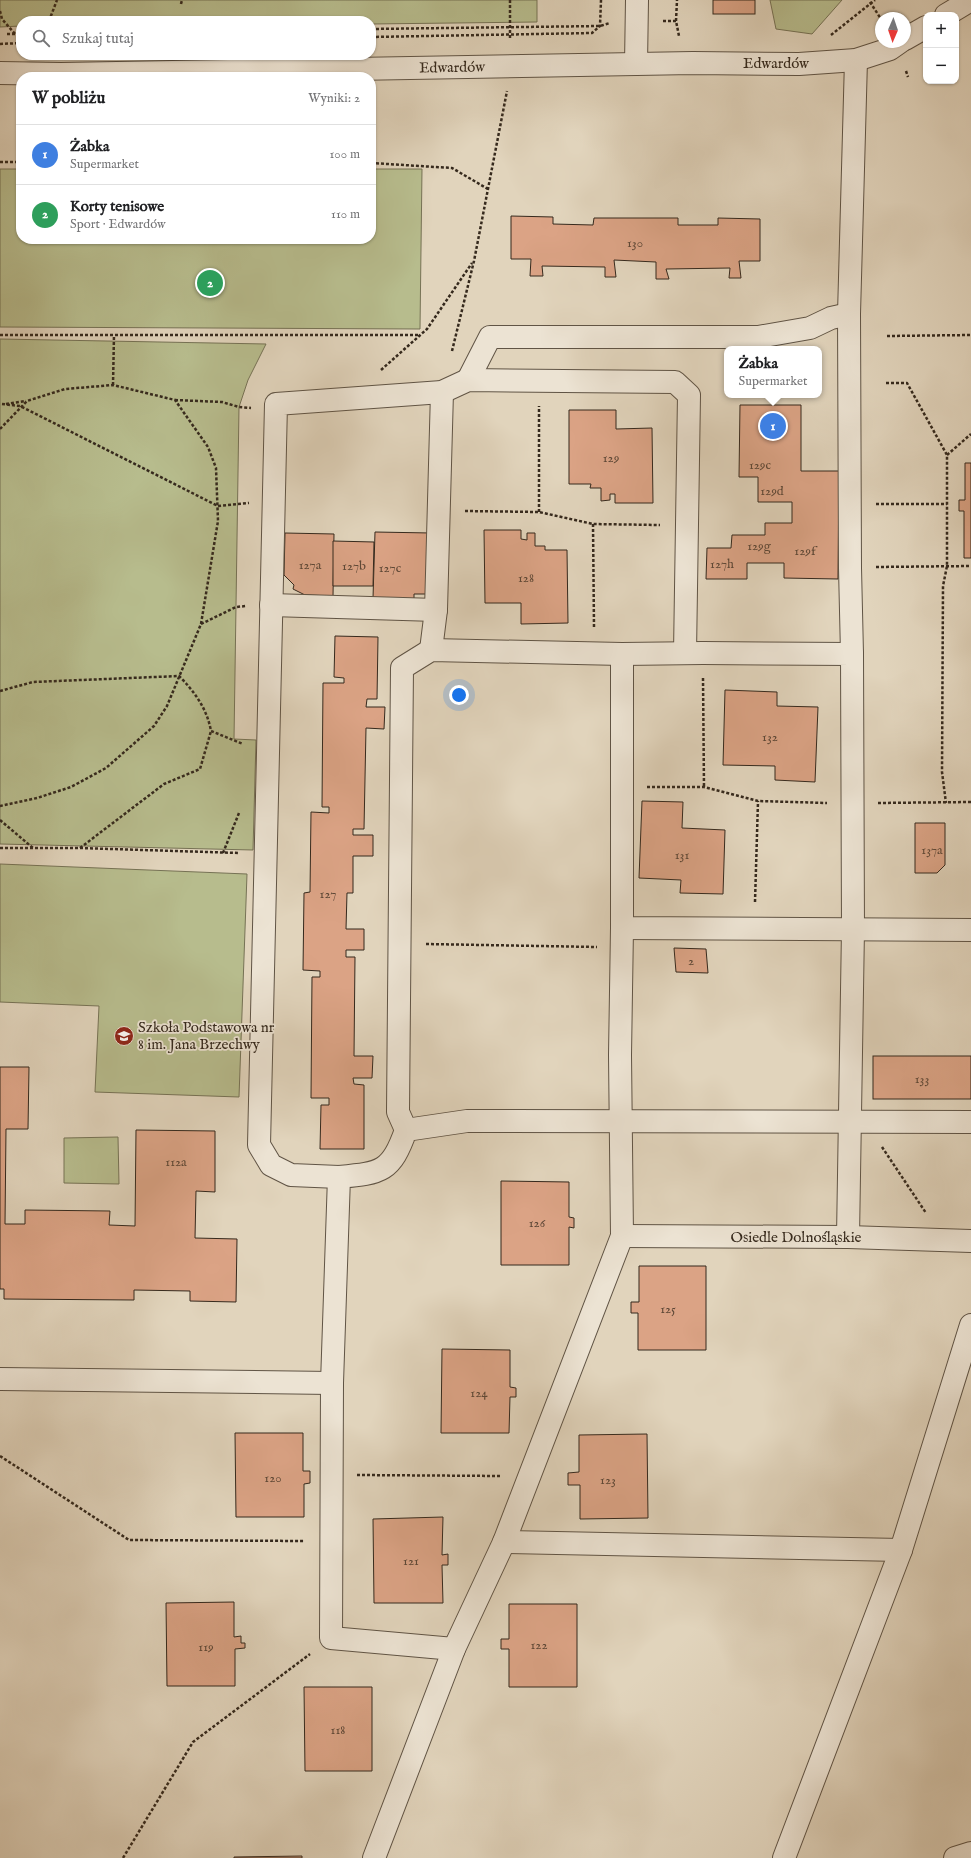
<!DOCTYPE html>
<html lang="pl">
<head>
<meta charset="utf-8">
<style>
  body { margin:0; font-family:"IM FELL English",serif; background:#f6f6f6; color:#202124 }
  .controls { position:absolute; right:12px; top:12px; display:grid; overflow:hidden; border-radius:8px; box-shadow:0 1px 3px #0004 }
  .controls button { width:36px; height:36px; display:grid; place-items:center; padding:0; border:0; border-bottom:1px solid #e0e0e0; background:#fff; color:#202124; font:20px sans-serif }
  .compass { position:absolute; left:875px; top:12px; width:36px; height:36px; border-radius:50%; background:#fff; box-shadow:0 1px 3px #0004; rotate:182deg }
  .you { position:absolute; left:459px; top:695px; width:14px; height:14px; margin:-10px; border:3px solid #fff; border-radius:50%; background:#1a73e8; box-shadow:0 0 0 6px #1a73e833 }
  .badge { display:grid; place-items:center; width:26px; height:26px; border-radius:50%; background:#8f2418; color:#fff; font-size:13px; font-weight:700 }
  .pin { position:absolute; translate:-50% -50%; border:2px solid #fff; box-shadow:0 1px 4px #0006 }
  .popup { position:absolute; left:724px; top:346px; width:98px; height:52px; box-sizing:border-box; display:grid; place-content:center; border-radius:8px; background:#fff; filter:drop-shadow(0 1px 3px #0005); font-size:13px; white-space:nowrap; color:#757577 }
  .popup b { font-size:15px; color:#202124 }
  .popup::after { content:''; position:absolute; left:50%; top:100%; margin-left:-8px; border:8px solid transparent; border-top-color:#fff }
  .list { margin:0; padding:0; list-style:none }
  h2 { display:flex; justify-content:space-between; align-items:center; height:52px; margin:0; padding:0 16px; font-size:17px }
  h2 small { font-size:13px; font-weight:400; color:#757577 }
  .list li { display:grid; grid-template-columns:26px 1fr auto; gap:12px; align-items:center; box-sizing:border-box; height:60px; padding:0 16px; border-top:1px solid #e0e0e0 }
  .list b { display:block; font-size:15px; white-space:nowrap }
  .list p { margin:0; font-size:13px; white-space:nowrap; color:#757577 }
  .list em { font-size:13px; font-style:normal; color:#757577 }
  .icon { flex:none; width:22px; height:22px; fill:none; stroke:currentColor; stroke-width:2; stroke-linecap:round; stroke-linejoin:round }
  .map { position:relative; flex:none; width:971px; height:1858px; overflow:hidden }
  .search { position:absolute; background:#fff; box-shadow:0 1px 3px #0004; left:16px; top:16px; width:360px; height:44px; display:flex; align-items:center; gap:10px; box-sizing:border-box; padding:0 14px; border-radius:16px; color:#757577; font-size:15px }
  .panel { position:absolute; background:#fff; box-shadow:0 1px 3px #0004; left:16px; top:72px; width:360px; height:172px; border-radius:16px }
  .map>svg:first-child { display:block }
  .green { fill:#b7bc8d; stroke:#767255 }
  .building { fill:#dba385; stroke:#35291d }
  .lines { fill:none; stroke-linecap:round; stroke-linejoin:round }
  .street-casing { stroke:#605445; stroke-width:24 }
  .path { stroke:#35291d; stroke-width:2.5; stroke-dasharray:3 2; stroke-linecap:butt }
  .street { stroke:#ece3d3; stroke-width:22 }
  .labels { text-anchor:middle; stroke-width:3.5; stroke-linejoin:round; paint-order:stroke }
  .number-label { font-size:13px; fill:#5e4837 }
  .street-label { font-size:15px; fill:#35291d; stroke:#ece3d3 }
  .poi-label { font-size:15px; fill:#35291d; stroke:#ece3d3; text-anchor:start }
</style>
</head>
<body>
<div class="map">
<svg width="971" height="1858" viewBox="0 0 971 1858">
  <rect width="100%" height="100%" fill="#e1d4bc"/>
  <filter id="stains"><feTurbulence type="fractalNoise" baseFrequency=".005" numOctaves="4"/><feColorMatrix values="0 0 0 0 .2 0 0 0 0 .09 0 0 0 0 .02 0 0 0 .5 -.17"/></filter>
  <radialGradient id="worn" r=".72"><stop offset=".6" stop-color="#630" stop-opacity="0"/><stop offset="1" stop-color="#630" stop-opacity=".3"/></radialGradient>
  <g class="green">
    <polygon points="0,0 537,0 537,22 371,24 371,21 21,21 21,26 0,27"/>
    <polygon points="770,0 842,0 812,34 776,29"/>
    <polygon points="0,169 21,169 21,239 371,239 371,169 422,169 420,329 0,327"/>
    <polygon points="0,339 266,344 248,380 239,407 234,739 256,740 253,850 0,844"/>
    <polygon points="0,864 247,874 239,1097 95,1092 99,1006 0,1002"/>
    <polygon points="118,1137 119,1184 64,1183 64,1138"/>
  </g>
  <g class="building">
    <rect x="713" y="0" width="42" height="14"/>
    <polygon points="511,216 553,217 553,224 593,225 594,218 678,218 678,225 718,225 718,218 760,219 760,261 739,261 741,278 729,278 730,268 666,269 669,279 656,279 656,262 614,260 616,277 605,277 605,267 542,266 543,276 530,276 531,259 511,259"/>
    <polygon points="740,405 801,405 801,471 839,471 838,579 784,578 784,563 747,563 747,579 706,579 707,548 731,548 732,535 765,535 765,523 792,523 792,502 758,502 758,477 739,477"/>
    <polygon points="569,410 616,410 616,429 652,428 653,503 615,503 615,494 610,494 610,500 601,501 601,488 590,488 591,484 569,484"/>
    <polygon points="965,463 971,463 971,558 964,558 964,511 959,511 959,500 965,500"/>
    <polygon points="484,530 521,530 521,539 527,540 527,533 535,533 535,546 545,546 545,550 567,550 568,623 521,624 521,603 485,603"/>
    <polygon points="375,532 431,533 429,594 414,594 414,599 373,598"/>
    <polygon points="285,533 334,534 333,596 305,595 293,589 294,585 284,575"/>
    <polygon points="333,541 374,542 373,586 333,586"/>
    <polygon points="335,636 378,637 377,699 367,699 366,707 385,707 384,729 366,728 364,829 353,829 353,835 373,835 373,856 353,856 353,893 347,893 346,929 364,929 364,950 346,950 346,957 355,957 354,1056 373,1056 372,1078 353,1078 354,1084 364,1085 364,1149 320,1149 321,1105 329,1105 329,1098 311,1098 312,977 320,977 320,971 303,970 304,893 310,892 311,812 329,813 329,807 322,807 323,683 344,683 344,678 334,677"/>
    <polygon points="725,690 777,692 777,706 818,707 815,782 775,780 775,766 723,765"/>
    <polygon points="642,801 683,802 682,828 725,830 723,894 680,893 681,880 639,878"/>
    <polygon points="915,823 945,823 945,865 937,873 915,873"/>
    <polygon points="674,948 706,949 708,973 676,972"/>
    <rect x="873" y="1056" width="98" height="43"/>
    <polygon points="0,1067 29,1067 28,1129 6,1129 5,1224 25,1224 25,1210 110,1211 109,1225 135,1226 136,1130 215,1131 215,1192 196,1191 195,1238 237,1239 236,1302 190,1301 190,1291 134,1290 134,1300 4,1299 4,1289 0,1289"/>
    <polygon points="501,1181 569,1182 569,1217 574,1218 574,1228 569,1227 569,1265 501,1265"/>
    <polygon points="639,1266 706,1266 706,1350 638,1350 638,1313 631,1313 631,1302 639,1302"/>
    <polygon points="442,1349 510,1350 510,1387 516,1388 516,1397 510,1397 509,1433 441,1433"/>
    <polygon points="235,1433 303,1433 303,1471 310,1471 310,1483 304,1484 304,1517 236,1517"/>
    <polygon points="647,1434 648,1518 580,1519 580,1485 568,1485 568,1473 579,1472 579,1435"/>
    <polygon points="443,1517 442,1555 448,1554 448,1565 442,1565 443,1603 374,1603 373,1519"/>
    <polygon points="234,1602 234,1637 241,1636 241,1643 245,1643 245,1648 235,1649 235,1686 167,1686 166,1603"/>
    <polygon points="509,1604 577,1604 577,1687 509,1687 509,1649 501,1649 501,1639 509,1639"/>
    <polygon points="304,1687 372,1687 372,1771 305,1771"/>
    <polygon points="302,1856 302,1858 234,1858 234,1857"/>
  </g>
  <g class="lines">
    <g class="street-casing">
      <g id="street">
        <polyline points="946,15 971,0"/>
        <polyline points="905,39 926,27"/>
        <polyline points="636,64 637,0"/>
        <polyline points="0,73 61,74 693,63 799,64 856,60 890,49 900,42"/>
        <polyline points="468,380 490,337 758,337 810,328 831,318 849,314"/>
        <polyline points="271,605 436,610"/>
        <polyline points="431,650 436,610 442,392"/>
        <polyline points="622,654 622,928 971,930"/>
        <polyline points="852,654 850,568 849,314 856,60"/>
        <polyline points="406,1130 398,1112 402,668 431,650 622,654 703,653 852,654 853,929 848,1237"/>
        <polyline points="339,1177 291,1175 271,1165 259,1145 276,404 442,392 468,380 675,382 689,395 685,653"/>
        <polyline points="622,1236 848,1237 971,1241"/>
        <polyline points="0,1379 332,1383"/>
        <polyline points="504,1542 901,1550"/>
        <path d="M454,1649L331,1638L332,1383L339,1177C382,1173 391,1172 406,1130L467,1121L971,1122"/>
        <polyline points="374,1858 454,1649 504,1542 622,1236 620,1055 622,928"/>
        <polyline points="784,1858 901,1550 971,1325"/>
        <polyline points="955,1858 971,1853"/>
      </g>
    </g>
    <g class="path">
      <polyline points="510,0 510,40"/>
      <polyline points="870,2 881,19"/>
      <polyline points="181,4 182,0"/>
      <polyline points="0,11 2,19 15,34"/>
      <polyline points="49,21 57,0"/>
      <polyline points="663,21 676,21 679,36"/>
      <polyline points="676,21 677,0"/>
      <polyline points="371,29 600,26 610,23"/>
      <polyline points="7,34 21,34"/>
      <polyline points="831,35 875,0"/>
      <polyline points="371,37 592,33 600,26 601,0"/>
      <polyline points="0,44 21,43"/>
      <polyline points="906,71 908,77"/>
      <polyline points="0,162 21,162"/>
      <polyline points="371,163 452,168 488,189"/>
      <polyline points="0,335 420,335"/>
      <polyline points="887,336 971,335"/>
      <polyline points="452,351 474,261 507,91"/>
      <polyline points="381,370 427,329 472,263"/>
      <polyline points="886,383 907,383 947,455 947,566 943,586 942,772 946,803"/>
      <polyline points="113,385 114,335"/>
      <polyline points="175,400 222,402 239,407 251,408"/>
      <polyline points="2,404 20,406 218,506 249,503"/>
      <polyline points="6,404 26,401"/>
      <polyline points="0,429 27,401 65,389 113,385 175,400 208,447 216,468 218,521 201,624 167,706 154,726 106,768 71,787 37,798 0,806"/>
      <polyline points="947,455 971,434"/>
      <polyline points="876,504 947,504"/>
      <polyline points="465,511 539,512 593,524 660,525"/>
      <polyline points="539,512 539,406"/>
      <polyline points="593,524 594,627"/>
      <polyline points="876,567 971,566"/>
      <polyline points="201,624 236,607 246,606"/>
      <polyline points="703,678 704,787"/>
      <path d="M0,691L33,682L179,676C195,692 207,709 211,731L243,744"/>
      <polyline points="647,787 704,787 758,801 827,803"/>
      <polyline points="878,803 971,802"/>
      <polyline points="0,820 33,848"/>
      <polyline points="0,848 80,848 239,853"/>
      <polyline points="80,848 164,784 200,769 211,731"/>
      <polyline points="223,853 239,813"/>
      <polyline points="755,902 758,801"/>
      <polyline points="426,944 597,947"/>
      <polyline points="882,1147 926,1213"/>
      <polyline points="0,1456 129,1540 305,1541"/>
      <polyline points="357,1475 502,1476"/>
      <polyline points="123,1858 193,1742 310,1654"/>
    </g>
    <use href="#street" class="street"/>
  </g>
  <defs>
    <g id="school-disc" transform="scale(1)"><circle r="9.5" fill="#8f2418" stroke="#ece3d3"/><path d="M0-5L7-2L0 1L-7-2ZM-4 1L0 2.5L4 1V4Q0 6-4 4Z" fill="#fff"/></g>
  </defs>
  <g fill-rule="evenodd">
    <use href="#school-disc" x="124" y="1036"/>
  </g>
  <g class="labels">
    <g class="number-label">
      <text x="635" y="247">130</text>
      <text x="611" y="462">129</text>
      <text x="760" y="469">129c</text>
      <text x="772" y="495">129d</text>
      <text x="759" y="550">129g</text>
      <text x="805" y="555">129f</text>
      <text x="722" y="568">127h</text>
      <text x="310" y="569">127a</text>
      <text x="354" y="570">127b</text>
      <text x="390" y="572">127c</text>
      <text x="526" y="582">128</text>
      <text x="770" y="741">132</text>
      <text x="932" y="854">137a</text>
      <text x="682" y="859">131</text>
      <text x="328" y="898">127</text>
      <text x="691" y="965">2</text>
      <text x="922" y="1083">133</text>
      <text x="176" y="1166">112a</text>
      <text x="537" y="1227">126</text>
      <text x="668" y="1313">125</text>
      <text x="479" y="1397">124</text>
      <text x="273" y="1482">120</text>
      <text x="608" y="1484">123</text>
      <text x="411" y="1565">121</text>
      <text x="539" y="1649">122</text>
      <text x="206" y="1651">119</text>
      <text x="338" y="1734">118</text>
    </g>
    <g class="street-label">
      <text x="776" y="68">Edwardów</text>
      <text transform="translate(452 67) rotate(-1)" y="5">Edwardów</text>
      <text x="796" y="1242">Osiedle Dolnośląskie</text>
    </g>
    <g class="poi-label">
      <text x="138" y="1032">Szkoła Podstawowa nr<tspan x="138" dy="17">8 im. Jana Brzechwy</tspan></text>
    </g>
  </g>
  <rect width="100%" height="100%" filter="url(#stains)"/>
  <rect width="100%" height="100%" fill="url(#worn)"/>
</svg>
<div class="controls">
<button>+</button>
<button>−</button>
</div>
<svg class="compass" viewBox="-18 -18 36 36"><path d="M0-13l5 13h-10z" fill="#e53935"/><path d="M0 13l5-13h-10z" fill="#757577"/></svg>
<div class="you"></div>
<div class="pin badge" style="left:773px;top:426px;background:#3f7fe0">1</div>
<div class="popup"><b>Żabka</b>Supermarket</div>
<div class="pin badge" style="left:210px;top:283px;background:#2e9e5b">2</div>
<div class="search"><svg class="icon" aria-label="search" viewBox="0 0 24 24"><circle cx="10" cy="10" r="6"/><path d="M15 15l6 6"/></svg>Szukaj tutaj</div>
<section class="panel">
<h2>W pobliżu<small>Wyniki: 2</small></h2>
<ul class="list">
<li><span class="badge" style="background:#3f7fe0">1</span><div><b>Żabka</b><p>Supermarket</p></div><em>100 m</em></li>
<li><span class="badge" style="background:#2e9e5b">2</span><div><b>Korty tenisowe</b><p>Sport · Edwardów</p></div><em>110 m</em></li>
</ul>
</section>
</div>
</body>
</html>
